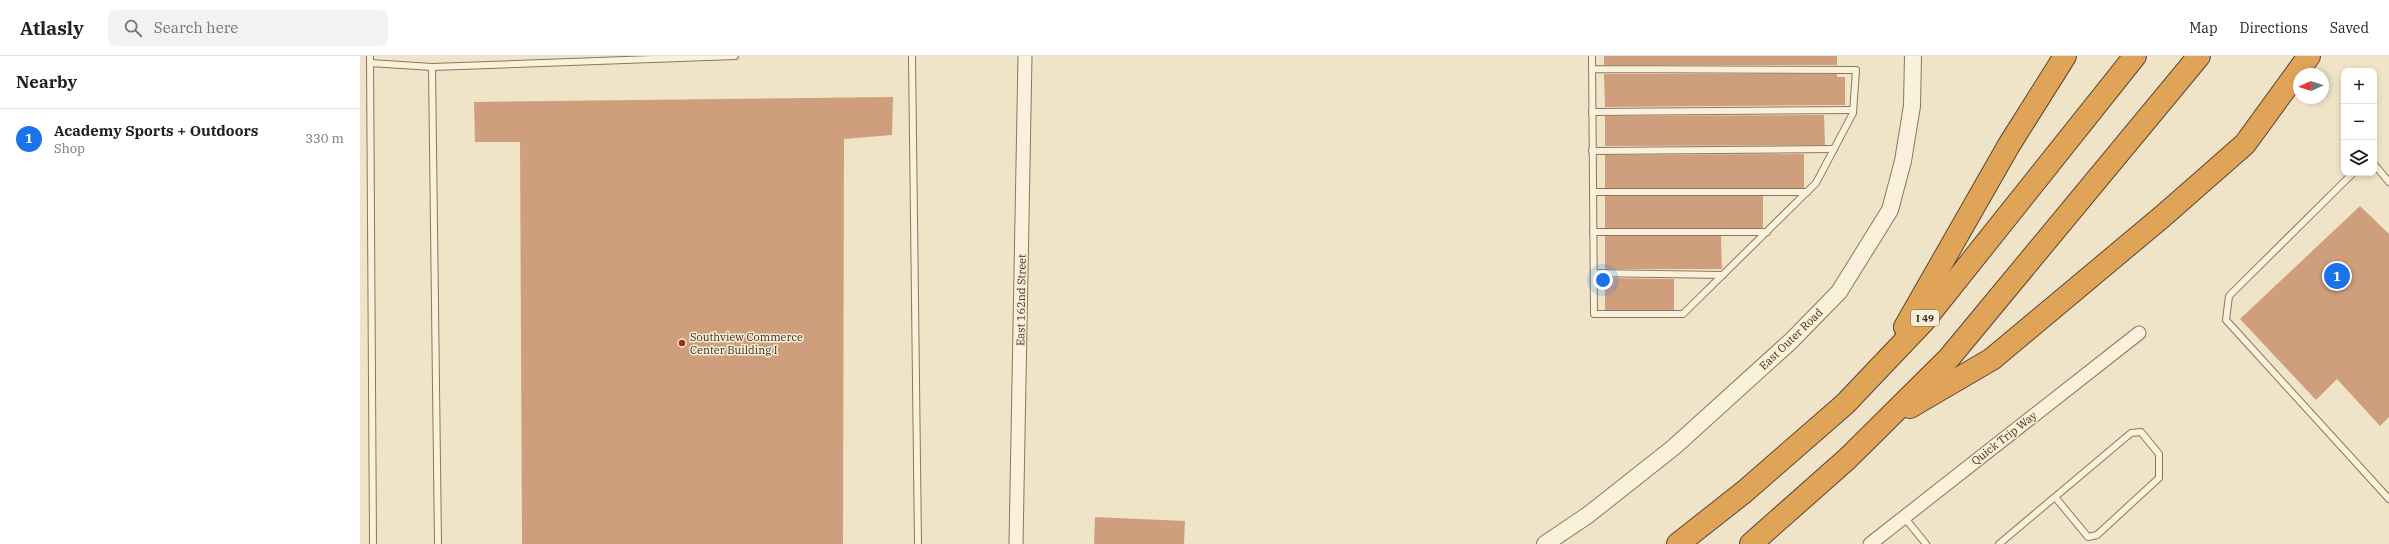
<!DOCTYPE html>
<html lang="en">
<head>
<meta charset="utf-8">
<style>
  body { margin:0; font-family:"IBM Plex Serif",serif; background:#f2f2f2; color:#202124 }
  .controls { position:absolute; right:12px; top:12px; display:grid; overflow:hidden; border-radius:8px; box-shadow:0 2px 6px #0003 }
  .controls button { width:36px; height:36px; display:grid; place-items:center; padding:0; border:0; border-bottom:1px solid #e0e0e0; background:#fff; color:#202124; font:20px sans-serif }
  .compass { position:absolute; left:1933px; top:12px; width:36px; height:36px; border-radius:50%; background:#fff; box-shadow:0 2px 6px #0003; rotate:267deg }
  .you { position:absolute; left:1243px; top:224px; width:14px; height:14px; margin:-10px; border:3px solid #fff; border-radius:50%; background:#1a73e8; box-shadow:0 0 0 6px #1a73e833 }
  .badge { display:grid; place-items:center; width:26px; height:26px; border-radius:50%; background:#1a73e8; color:#fff; font-size:13px; font-weight:700 }
  .pin { position:absolute; translate:-50% -50%; border:2px solid #fff; box-shadow:0 1px 4px #0006 }
  .list { margin:0; padding:0; list-style:none }
  h2 { display:flex; justify-content:space-between; align-items:center; height:52px; margin:0; padding:0 16px; font-size:17px }
  h2 small { font-size:13px; font-weight:400; color:#757577 }
  .list li { display:grid; grid-template-columns:26px 1fr auto; gap:12px; align-items:center; box-sizing:border-box; height:60px; padding:0 16px; border-top:1px solid #e0e0e0 }
  .list b { display:block; font-size:15px; white-space:nowrap }
  .list p { margin:0; font-size:13px; white-space:nowrap; color:#757577 }
  .list em { font-size:13px; font-style:normal; color:#757577 }
  .icon { flex:none; width:22px; height:22px; fill:none; stroke:currentColor; stroke-width:2; stroke-linecap:round; stroke-linejoin:round }
  .map { position:relative; flex:none; width:2029px; height:488px; overflow:hidden }
  header { display:flex; align-items:center; gap:24px; box-sizing:border-box; height:56px; padding:0 20px; background:#fff; border-bottom:1px solid #e0e0e0 }
  header strong { font-size:19px }
  nav { display:flex; gap:22px; margin-inline-start:auto; font-size:14px }
  .search { width:280px; height:36px; background:#f2f2f2; display:flex; align-items:center; gap:10px; box-sizing:border-box; padding:0 14px; border-radius:8px; color:#757577; font-size:15px }
  main { display:flex }
  aside { flex:1; background:#fff }
  .map>svg:first-child { display:block }
  .building { fill:#cf9f7d }
  .lines { fill:none; stroke-linecap:round; stroke-linejoin:round }
  .service-casing { stroke:#8d765c; stroke-width:8 }
  .minor-casing { stroke:#8d765c; stroke-width:15 }
  .tertiary-casing { stroke:#8d765c; stroke-width:18 }
  .motorway-casing { stroke:#5b4430; stroke-width:24 }
  .service { stroke:#faf1dc; stroke-width:6 }
  .minor { stroke:#faf1dc; stroke-width:13 }
  .tertiary { stroke:#faf1dc; stroke-width:16 }
  .motorway { stroke:#e0a458; stroke-width:22 }
  .poi-dot { fill:#9e2a2b; stroke:#f7eed8; stroke-width:1.5 }
  .labels { text-anchor:middle; stroke-width:3; stroke-linejoin:round; paint-order:stroke }
  .shield { fill:#f7eed8; stroke:#756857; stroke-width:1 }
  .shield-label { font-size:10px; font-weight:bold; fill:#3d2e20 }
  .street-label { font-size:11px; fill:#3d2e20; stroke:#f7eed8 }
  .poi-label { font-size:11px; fill:#3d2e20; stroke:#f7eed8; text-anchor:start }
</style>
</head>
<body>
<header>
<strong>Atlasly</strong>
<div class="search"><svg class="icon" aria-label="search" viewBox="0 0 24 24"><circle cx="10" cy="10" r="6"/><path d="M15 15l6 6"/></svg>Search here</div>
<nav><a>Map</a><a>Directions</a><a>Saved</a></nav>
</header>
<main>
<aside>
<h2>Nearby<small></small></h2>
<ul class="list">
<li><span class="badge">1</span><div><b>Academy Sports + Outdoors</b><p>Shop</p></div><em>330 m</em></li>
</ul>
</aside>
<div class="map">
<svg width="2029" height="488" viewBox="0 0 2029 488">
  <rect width="100%" height="100%" fill="#f0e4c8"/>
  <g class="building">
    <rect x="1244" y="0" width="233" height="9"/>
    <polygon points="1244,18 1477,18 1477,21 1485,21 1485,49 1245,51"/>
    <polygon points="533,41 532,79 484,83 483,488 162,488 160,86 115,86 114,46"/>
    <polygon points="1464,59 1465,89 1245,90 1245,60"/>
    <polygon points="1444,98 1444,132 1245,132 1245,99"/>
    <rect x="1245" y="140" width="158" height="32"/>
    <polygon points="2000,150 2029,178 2029,361 2020,370 1977,323 1956,344 1880,263"/>
    <polygon points="1245,180 1361,180 1362,213 1245,213"/>
    <polygon points="1245,222 1314,223 1314,254 1245,254"/>
    <polygon points="735,461 825,465 824,488 734,488"/>
  </g>
  <g class="lines">
    <g class="service-casing">
      <g id="service">
        <polyline points="10,0 13,488"/>
        <polyline points="552,0 558,488"/>
        <polyline points="1232,0 1234,258 1323,258 1456,127 1493,57 1496,14 1232,13"/>
        <polyline points="10,7 72,11"/>
        <polyline points="1232,56 1493,54"/>
        <polyline points="1232,95 1474,93"/>
        <polyline points="2014,108 2029,126"/>
        <polyline points="1993,117 1869,240 1866,264 2029,443"/>
        <polyline points="1233,136 1447,136"/>
        <polyline points="1233,176 1407,176"/>
        <polyline points="1234,217 1363,219"/>
        <polyline points="1544,461 1566,488"/>
        <polyline points="78,488 72,11 375,0"/>
        <polyline points="1639,488 1771,377 1781,376 1799,398 1799,422 1737,479 1728,481 1695,441"/>
      </g>
    </g>
    <g class="minor-casing">
      <g id="minor">
        <polyline points="656,488 665,0"/>
        <polyline points="1510,488 1779,277"/>
      </g>
    </g>
    <g class="tertiary-casing">
      <polyline id="tertiary" points="1185,488 1228,459 1314,391 1431,285 1479,236 1530,154 1543,105 1552,50 1553,0"/>
    </g>
    <g class="motorway-casing">
      <g id="motorway">
        <polyline points="1545,271 1649,89 1705,0"/>
        <polyline points="1550,351 1632,303 1803,160 1885,88 1949,0"/>
        <polyline points="1318,488 1384,436 1485,348 1563,266 1775,0"/>
        <polyline points="1391,488 1487,403 1589,302 1839,0"/>
      </g>
    </g>
    <use href="#service" class="service"/>
    <use href="#minor" class="minor"/>
    <use href="#tertiary" class="tertiary"/>
    <use href="#motorway" class="motorway"/>
  </g>
  <circle class="poi-dot" cx="322" cy="287" r="4"/>
  <g class="labels">
    <rect class="shield" x="1551" y="254" width="28" height="16" rx="3"/>
    <g class="shield-label">
      <text x="1565" y="266">I 49</text>
    </g>
    <g class="street-label">
      <text transform="translate(661 244) rotate(-89)" y="4">East 162nd Street</text>
      <text transform="translate(1431 283) rotate(-44)" y="4">East Outer Road</text>
      <text transform="translate(1644 382) rotate(-38)" y="4">Quick Trip Way</text>
    </g>
    <g class="poi-label">
      <text x="330" y="285">Southview Commerce<tspan x="330" dy="13">Center Building I</tspan></text>
    </g>
  </g>
</svg>
<div class="controls">
<button>+</button>
<button>−</button>
<button><svg class="icon" aria-label="layers" viewBox="0 0 24 24"><path d="M12 4l9 5-9 5-9-5zM3 14l9 5 9-5"/></svg></button>
</div>
<svg class="compass" viewBox="-18 -18 36 36"><path d="M0-13l5 13h-10z" fill="#e53935"/><path d="M0 13l5-13h-10z" fill="#757577"/></svg>
<div class="you"></div>
<div class="pin badge" style="left:1977px;top:220px">1</div>
</div>
</main>
</body>
</html>
